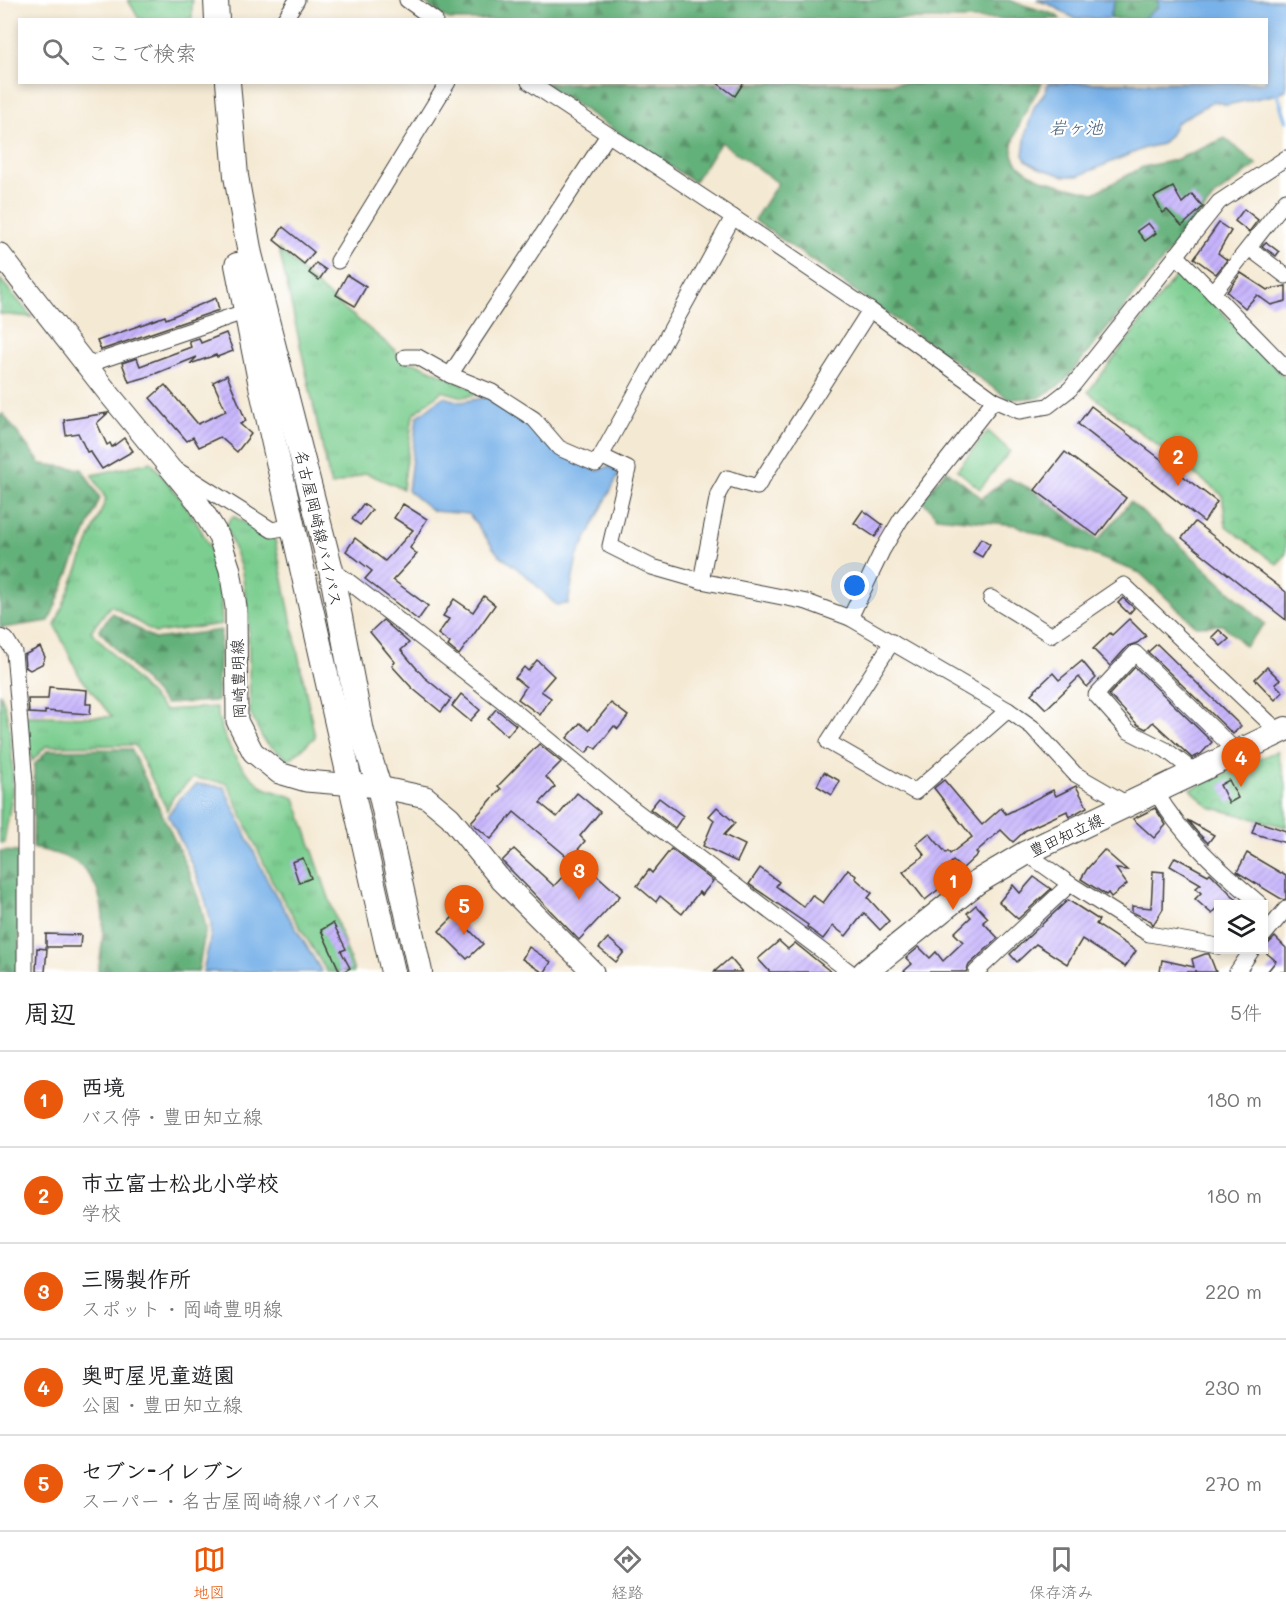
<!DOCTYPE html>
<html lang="ja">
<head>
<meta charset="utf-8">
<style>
  body { margin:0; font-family:Mali,"Klee One",sans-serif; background:#f2f2f2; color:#202124 }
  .controls { position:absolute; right:18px; bottom:18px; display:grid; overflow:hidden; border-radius:0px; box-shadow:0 3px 9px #0003 }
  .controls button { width:54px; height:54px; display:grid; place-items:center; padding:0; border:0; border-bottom:2px solid #e0e0e0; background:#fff; color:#202124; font:30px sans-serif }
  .you { position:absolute; left:855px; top:586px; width:21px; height:21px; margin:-15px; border:4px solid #fff; border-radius:50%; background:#1a73e8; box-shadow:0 0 0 9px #1a73e833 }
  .badge { display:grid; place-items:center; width:39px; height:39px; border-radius:50%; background:#ea580c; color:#fff; font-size:20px; font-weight:700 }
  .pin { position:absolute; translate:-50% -50px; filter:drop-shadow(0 2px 3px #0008) }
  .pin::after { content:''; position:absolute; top:32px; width:21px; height:18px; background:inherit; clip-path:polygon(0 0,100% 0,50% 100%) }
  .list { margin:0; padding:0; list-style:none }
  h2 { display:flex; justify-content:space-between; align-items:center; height:78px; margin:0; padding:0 24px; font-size:26px }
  h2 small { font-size:20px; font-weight:400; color:#757577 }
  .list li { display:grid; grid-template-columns:39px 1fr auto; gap:18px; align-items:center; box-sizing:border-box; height:96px; padding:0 24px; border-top:2px solid #e0e0e0 }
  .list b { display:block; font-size:22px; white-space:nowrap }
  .list p { margin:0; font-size:20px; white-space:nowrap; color:#757577 }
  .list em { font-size:20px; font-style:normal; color:#757577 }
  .icon { flex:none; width:33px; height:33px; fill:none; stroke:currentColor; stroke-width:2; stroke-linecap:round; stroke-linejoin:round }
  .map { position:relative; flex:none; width:1286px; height:972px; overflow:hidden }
  .search { position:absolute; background:#fff; box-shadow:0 3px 9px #0003; left:18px; right:18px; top:18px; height:66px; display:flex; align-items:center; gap:15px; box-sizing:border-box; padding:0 21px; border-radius:0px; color:#757577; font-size:22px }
  .sheet { height:558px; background:#fff }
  nav { display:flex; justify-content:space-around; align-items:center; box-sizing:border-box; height:84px; border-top:2px solid #e0e0e0; background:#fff; font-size:16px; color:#757577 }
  nav a { display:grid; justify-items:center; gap:3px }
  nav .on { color:#ea580c }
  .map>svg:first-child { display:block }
  .grass { fill:url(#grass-tufts); stroke:#4c7556; stroke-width:1.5 }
  .forest { fill:url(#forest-firs); stroke:#40664b; stroke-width:1.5 }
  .park { fill:url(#park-crowns); stroke:#4c7556; stroke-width:1.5 }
  .garden { fill:#7bce90; stroke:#4c7556; stroke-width:1.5 }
  .water { fill:#79b2e9; stroke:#4a6782; stroke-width:1.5 }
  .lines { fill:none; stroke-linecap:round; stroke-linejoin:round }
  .stream { stroke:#79b2e9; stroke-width:4 }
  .building { fill:url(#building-hatch) }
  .minor-casing { stroke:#3c3b37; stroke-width:17 }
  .secondary-casing { stroke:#3c3b37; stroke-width:23 }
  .primary-casing { stroke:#3c3b37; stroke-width:26 }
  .minor { stroke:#fff; stroke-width:15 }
  .secondary { stroke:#fff; stroke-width:21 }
  .primary { stroke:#fff; stroke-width:24 }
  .labels { text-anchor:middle; stroke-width:4.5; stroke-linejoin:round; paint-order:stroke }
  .street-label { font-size:16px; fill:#1c1c1c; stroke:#fff }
  .water-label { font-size:18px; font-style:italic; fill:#466078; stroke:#fff }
</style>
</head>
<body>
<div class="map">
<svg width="1286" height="972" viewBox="0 0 1286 972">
  <defs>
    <pattern id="grass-tufts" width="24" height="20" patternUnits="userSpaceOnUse" patternTransform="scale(1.5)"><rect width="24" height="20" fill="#7bce90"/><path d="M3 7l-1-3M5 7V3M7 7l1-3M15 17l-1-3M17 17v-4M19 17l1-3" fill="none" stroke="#6ab07c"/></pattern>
    <pattern id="forest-firs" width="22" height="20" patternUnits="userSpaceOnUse" patternTransform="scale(1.5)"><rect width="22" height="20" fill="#64b17a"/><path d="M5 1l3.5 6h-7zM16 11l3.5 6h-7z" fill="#528f63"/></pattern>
    <pattern id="park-crowns" width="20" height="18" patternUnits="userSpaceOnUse" patternTransform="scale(1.5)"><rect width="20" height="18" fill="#7bce90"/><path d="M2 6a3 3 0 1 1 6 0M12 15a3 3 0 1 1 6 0" fill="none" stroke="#6ab07c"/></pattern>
    <pattern id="building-hatch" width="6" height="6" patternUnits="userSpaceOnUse" patternTransform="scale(1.5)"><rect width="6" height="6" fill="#c6b3fd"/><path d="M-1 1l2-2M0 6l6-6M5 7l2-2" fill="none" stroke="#aa99d8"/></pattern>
  </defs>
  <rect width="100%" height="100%" fill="#fff"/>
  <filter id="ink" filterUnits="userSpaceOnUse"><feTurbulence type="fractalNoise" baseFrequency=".0167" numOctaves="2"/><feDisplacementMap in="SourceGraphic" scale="12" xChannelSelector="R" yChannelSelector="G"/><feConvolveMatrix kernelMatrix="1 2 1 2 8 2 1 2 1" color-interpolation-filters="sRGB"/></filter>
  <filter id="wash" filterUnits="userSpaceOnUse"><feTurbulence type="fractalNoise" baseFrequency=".008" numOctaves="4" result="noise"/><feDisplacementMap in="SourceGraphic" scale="24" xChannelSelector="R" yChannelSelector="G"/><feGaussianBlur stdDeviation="1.35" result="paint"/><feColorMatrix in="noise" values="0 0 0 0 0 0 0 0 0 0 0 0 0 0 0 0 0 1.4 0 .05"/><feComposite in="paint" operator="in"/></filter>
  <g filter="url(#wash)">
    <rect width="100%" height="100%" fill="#f4e9d3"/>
    <g class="grass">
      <polygon points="128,0 192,0 192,19 139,19"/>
      <polygon points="279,249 323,291 395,350 402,362 416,363 483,393 463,397 442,391 413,415 403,489 366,473 331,486"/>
      <polygon points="0,279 32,317 0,314"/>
      <path d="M151,462C180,497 210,532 219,577C221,592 221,609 222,624L155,633L111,605L91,631L164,710L216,707C222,738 237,768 263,787C272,792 285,794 295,798L354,972H327L273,883L227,783L193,778L173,797L167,810L135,745L46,746L32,761L25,716L112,717L79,675L55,625L106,499L92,475Z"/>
      <polygon points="233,516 275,540 315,737 289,760 264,741 250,713 248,613 242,572 226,525"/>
    </g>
    <g class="forest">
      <polygon points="421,0 1008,0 1056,15 1060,19 449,20"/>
      <polygon points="1115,0 1158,0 1158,7 1143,19 1112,19 1110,16"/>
      <path d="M543,83H1042C1033,99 1015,127 1013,146C1008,179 1072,187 1094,193L1143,167L1175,160L1225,138L1257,165L1215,196L1063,383L1039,398L1009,399L754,220L778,183L721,142L694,182Z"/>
      <polygon points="3,414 41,464 82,469 100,498 49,621 2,628 0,625 0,416"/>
      <polygon points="946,470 982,498 1008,478 1029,488 1098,540 1130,502 1168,534 1265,624 1245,646 1223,625 1196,626 1140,573 1015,525 937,517 922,500"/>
      <polygon points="112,613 154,639 221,630 217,701 165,704 99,630"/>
      <path d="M131,749L184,860L201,905L206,928L198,972H98C104,937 110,898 84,869C72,856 49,852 33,848L34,765L48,750Z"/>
      <polygon points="0,851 19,852 19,972 0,972"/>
    </g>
    <g class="park">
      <polygon points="1181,269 1286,379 1286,533 1283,537 1286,539 1286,553 1278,565 1226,526 1222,495 1088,392"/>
      <polygon points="1277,751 1286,784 1286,827 1209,807 1191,789"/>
    </g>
    <g class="garden">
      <polygon points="988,431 1010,451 980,489 957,470"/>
      <path d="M0,693C11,716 14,766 12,791C11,808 6,826 4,843H0Z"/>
    </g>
    <g class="water">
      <polygon points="1037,0 1115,0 1110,16 1112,19 1075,19 1053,6"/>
      <polygon points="1158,0 1286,0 1286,90 1273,95 1227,105 1214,101 1176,123 1171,134 1162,144 1145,148 1078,176 1064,176 1039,168 1027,161 1023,155 1026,133 1034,107 1046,91 1048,83 1266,82 1266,20 1143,19 1158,7"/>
      <polygon points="443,397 461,402 487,397 530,423 553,450 598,471 609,466 620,472 577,557 568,604 556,605 529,578 497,553 469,514 433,511 408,491 417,417"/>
      <path d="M197,784L224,787L268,882L322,972H203C205,958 212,939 211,925C206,889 184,848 168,815L179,799Z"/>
    </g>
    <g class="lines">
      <polyline class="stream" points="1276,90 1286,121"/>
    </g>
    <g id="blocks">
      <g class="building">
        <polygon points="716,82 744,82 735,96"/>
        <polygon points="1173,187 1182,203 1192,194 1203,207 1182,226 1167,210 1163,213 1154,197"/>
        <polygon points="1244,209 1258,220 1249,232 1235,221"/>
        <polygon points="1148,223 1156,233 1145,241 1137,231"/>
        <polygon points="1219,223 1231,231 1218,253 1227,260 1216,274 1194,258"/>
        <polygon points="283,227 314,252 304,264 274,240"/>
        <polygon points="1266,242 1279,252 1276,256 1262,246"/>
        <polygon points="316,263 326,270 319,280 309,273"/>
        <polygon points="1241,273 1267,290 1286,286 1286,301 1271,305 1257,295 1245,308 1227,292"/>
        <polygon points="347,275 366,287 355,306 336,295"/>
        <polygon points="216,298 219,310 101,350 97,341 165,316 166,319"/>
        <polygon points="226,333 233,351 217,357 216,355 190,364 197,357 147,377 129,382 122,363 137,358 140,366 191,347 189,341 199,338 201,343"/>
        <polygon points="227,375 246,421 240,424 251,434 237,452 220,437 199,447 193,437 187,441 150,398 165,385 198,424 226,411 213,382"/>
        <polygon points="1091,406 1217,502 1204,522 1078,424"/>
        <polygon points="108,413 97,423 107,445 110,443 112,447 124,438 133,451 102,469 90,451 87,452 78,433 66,435 64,420"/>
        <polygon points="1065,452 1126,498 1097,536 1035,490"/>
        <polygon points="363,504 372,510 360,525 352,519"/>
        <polygon points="403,504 427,519 410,548 417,554 393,580 428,606 418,620 365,579 372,571 346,551 355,538 385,561 413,530 394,518"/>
        <polygon points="863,510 883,525 875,537 854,523"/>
        <polygon points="1195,522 1286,592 1286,620 1182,538"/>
        <polygon points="981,538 990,544 982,557 973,552"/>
        <polygon points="484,596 495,605 459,655 448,646 450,643 438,634 449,619 443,616 454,599 473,612"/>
        <polygon points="1123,598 1134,608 1129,614 1118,603"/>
        <polygon points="1129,619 1146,636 1137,643 1128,646 1110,666 1093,649 1110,633 1112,635"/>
        <polygon points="383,620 409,643 401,650 424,677 451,699 441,712 412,688 392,666 395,662 370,632"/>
        <polygon points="1219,630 1229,639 1221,646 1212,637"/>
        <polygon points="1157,644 1241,726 1233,734 1148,652"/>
        <polygon points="40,647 45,657 42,664 30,670 25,667 24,655"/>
        <polygon points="537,660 554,676 541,691 551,698 540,715 518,699 526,687 515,678 524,667 528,671"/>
        <polygon points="1082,661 1096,678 1087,687 1079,677 1046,709 1031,694 1053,673 1059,680"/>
        <polygon points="1135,667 1212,742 1201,754 1192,758 1153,722 1146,729 1138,725 1109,695"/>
        <polygon points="1267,667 1280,680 1275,684 1283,692 1275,700 1255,679"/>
        <polygon points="49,687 87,690 86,704 91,704 90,714 45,711 45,714 29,713 28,699 48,699"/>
        <polygon points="461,694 480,710 470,721 452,706"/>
        <polygon points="611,703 628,716 618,729 614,726 596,749 592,746 586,753 567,738 580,723 589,730"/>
        <polygon points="496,709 516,725 507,736 488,719"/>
        <polygon points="539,744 561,762 546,777 555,787 540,803 557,817 577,793 600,812 580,836 585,841 570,859 514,812 491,839 471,822 501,789 498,786"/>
        <polygon points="824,772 840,781 832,795 817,786"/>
        <polygon points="944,780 982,825 1001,808 1006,814 1053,790 1056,796 1076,786 1087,807 1069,817 1067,811 1026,830 1013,842 1001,830 976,852 978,854 962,869 953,861 945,869 953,878 925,900 903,872 925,855 916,844 929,833 946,853 948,851 950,854 972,837 934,788"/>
        <polygon points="1229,780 1238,798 1229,803 1220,785"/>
        <polygon points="659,798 683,816 675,828 650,809"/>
        <polygon points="717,807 735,823 724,835 745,845 737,862 703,846 714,820 709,816"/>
        <polygon points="1155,808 1166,825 1154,838 1133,819"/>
        <polygon points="1187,820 1214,835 1208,843 1197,832"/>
        <polygon points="1256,821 1286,831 1286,843 1252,833"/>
        <polygon points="514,849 554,886 579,859 620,896 579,940 502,861"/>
        <polygon points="671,849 713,881 702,895 699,892 682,914 660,896 656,902 637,886 649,870 652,873"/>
        <polygon points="1104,850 1127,870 1116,869 1127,884 1111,897 1108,893 1106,895 1081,879 1087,869"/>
        <polygon points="1247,853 1286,876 1286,899 1283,900 1237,872"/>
        <polygon points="1175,857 1208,875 1210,873 1241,904 1218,904 1218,907 1212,914 1195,899 1201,893 1196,888 1201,884 1170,866"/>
        <polygon points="303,858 311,878 299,883 292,862"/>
        <polygon points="760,868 779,882 776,886 804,907 812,895 823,903 848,869 856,876 855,878 872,893 868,898 889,921 880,930 864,913 846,936 833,926 823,939 807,927 808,925 749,884"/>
        <polygon points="1153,871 1164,872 1163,909 1153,925 1151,921 1132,912 1132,906 1151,908"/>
        <polygon points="1034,877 1051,889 1018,919 999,902 1013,885 1020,893"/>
        <polygon points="1068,900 1099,920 1096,924 1136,951 1125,967 1082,939 1067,964 1036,944 1017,962 1010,954"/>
        <polygon points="976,905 988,918 983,922 998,938 969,965 966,972 903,972 912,964 906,958 919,947 930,958 936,952 943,961 963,942 954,933 971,917 967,913"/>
        <polygon points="455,915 483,944 467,959 439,931"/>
        <polygon points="333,923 346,949 341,951 350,968 343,972 340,972 321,930"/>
        <polygon points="46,934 81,935 80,947 46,947"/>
        <polygon points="1275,937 1286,948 1286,972 1267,972 1276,961 1263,950 1263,945 1268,944"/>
        <polygon points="608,938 624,952 616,962 599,948"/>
        <polygon points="779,941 788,949 795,943 831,972 770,972 758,959"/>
        <polygon points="529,947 551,962 545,972 542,972 522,959"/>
        <polygon points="37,948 47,949 45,972 36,972"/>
        <polygon points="1205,954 1209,954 1216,972 1196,972 1195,970 1195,972 1160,972 1162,960 1194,967 1192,959"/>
        <polygon points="730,958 742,972 714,972"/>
      </g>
    </g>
  </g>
  <g filter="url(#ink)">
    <use href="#blocks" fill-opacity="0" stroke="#3c3b37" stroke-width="1.5"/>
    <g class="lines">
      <g class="minor-casing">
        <g id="minor">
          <polyline points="407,0 435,20"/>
          <polyline points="284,20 297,0"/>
          <polyline points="529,82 733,217 870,310 994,400 1019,411 1048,406 1070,389 1219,202 1286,158"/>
          <polyline points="1249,248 1286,276"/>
          <polyline points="1176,255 1286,368"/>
          <polyline points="338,261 448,82"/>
          <polyline points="1213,293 1286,200"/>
          <polyline points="405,357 418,357 450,375 492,392 534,419 559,448 596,464 601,456 628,469 610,546 652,567 701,581 807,602 850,618 1008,710 1032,727 1075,774 1129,805"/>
          <polyline points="87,365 247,311"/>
          <polyline points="450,375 608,135"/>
          <polyline points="601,456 733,217"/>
          <polyline points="177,470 272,530 294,526"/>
          <polyline points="331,570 348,581 500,699 627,804 850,972"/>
          <polyline points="701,581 718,494 727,478 757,487 870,310"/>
          <polyline points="991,598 1051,635 1124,585 1279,732"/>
          <polyline points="850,618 882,551 901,519 994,400"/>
          <polyline points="0,637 6,639 14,652 25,783 25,972"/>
          <polyline points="892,642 828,742 915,792 1008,710"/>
          <polyline points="1196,773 1166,750 1128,731 1096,695 1135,653 1237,752"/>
          <path d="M1156,792C1181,836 1222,872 1260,904"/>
          <polyline points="1026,853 1070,884 1149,934 1218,946"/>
          <polyline points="1264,935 1286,909"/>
          <polyline points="976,972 1070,884"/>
          <polyline points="1237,972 1252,950"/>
        </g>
      </g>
      <g class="secondary-casing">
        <polyline id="secondary" points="0,254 105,389 197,501 219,537 230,570 236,607 237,721 253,752 279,773 306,781 379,787 426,797 450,817 501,880 593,972"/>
      </g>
      <g class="primary-casing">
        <g id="primary">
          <polyline points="216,0 217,20"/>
          <polyline points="228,82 236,176 250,254 331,570 362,732 379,787 420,972"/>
          <polyline points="237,265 261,386 393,972"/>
          <polyline points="865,972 977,882 1026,853 1286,729"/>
        </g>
      </g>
      <use href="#minor" class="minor"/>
      <use href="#secondary" class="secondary"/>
      <use href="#primary" class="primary"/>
    </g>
  </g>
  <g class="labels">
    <g class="street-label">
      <text transform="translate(319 528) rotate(77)" y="6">名古屋岡崎線バイパス</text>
      <text transform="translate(238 679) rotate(-92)" y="6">岡崎豊明線</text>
      <text transform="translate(1066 835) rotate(-25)" y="6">豊田知立線</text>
    </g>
    <g class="water-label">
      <text x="1076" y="134">岩ヶ池</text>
    </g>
  </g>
</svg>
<div class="controls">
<button><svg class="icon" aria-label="layers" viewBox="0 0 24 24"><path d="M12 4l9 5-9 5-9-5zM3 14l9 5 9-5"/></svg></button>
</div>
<div class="you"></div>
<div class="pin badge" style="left:953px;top:910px">1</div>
<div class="pin badge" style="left:1178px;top:486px">2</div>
<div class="pin badge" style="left:579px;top:900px">3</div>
<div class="pin badge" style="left:1241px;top:787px">4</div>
<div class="pin badge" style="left:464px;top:935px">5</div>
<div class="search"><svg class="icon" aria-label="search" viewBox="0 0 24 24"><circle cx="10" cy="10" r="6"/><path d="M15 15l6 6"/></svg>ここで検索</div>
</div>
<section class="sheet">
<h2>周辺<small>5件</small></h2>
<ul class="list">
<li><span class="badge">1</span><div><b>西境</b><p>バス停 · 豊田知立線</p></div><em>180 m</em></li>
<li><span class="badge">2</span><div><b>市立富士松北小学校</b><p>学校</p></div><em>180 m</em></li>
<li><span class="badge">3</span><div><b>三陽製作所</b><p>スポット · 岡崎豊明線</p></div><em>220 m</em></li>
<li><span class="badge">4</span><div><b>奥町屋児童遊園</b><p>公園 · 豊田知立線</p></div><em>230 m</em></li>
<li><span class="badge">5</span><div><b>セブン-イレブン</b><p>スーパー · 名古屋岡崎線バイパス</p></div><em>270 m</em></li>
</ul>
</section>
<nav>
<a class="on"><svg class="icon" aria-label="map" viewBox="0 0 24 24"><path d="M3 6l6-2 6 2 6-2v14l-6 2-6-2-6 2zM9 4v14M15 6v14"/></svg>地図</a>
<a><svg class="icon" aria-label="directions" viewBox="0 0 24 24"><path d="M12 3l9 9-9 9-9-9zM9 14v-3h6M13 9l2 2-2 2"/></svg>経路</a>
<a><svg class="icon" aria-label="saved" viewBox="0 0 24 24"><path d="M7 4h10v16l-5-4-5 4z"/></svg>保存済み</a>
</nav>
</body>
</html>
